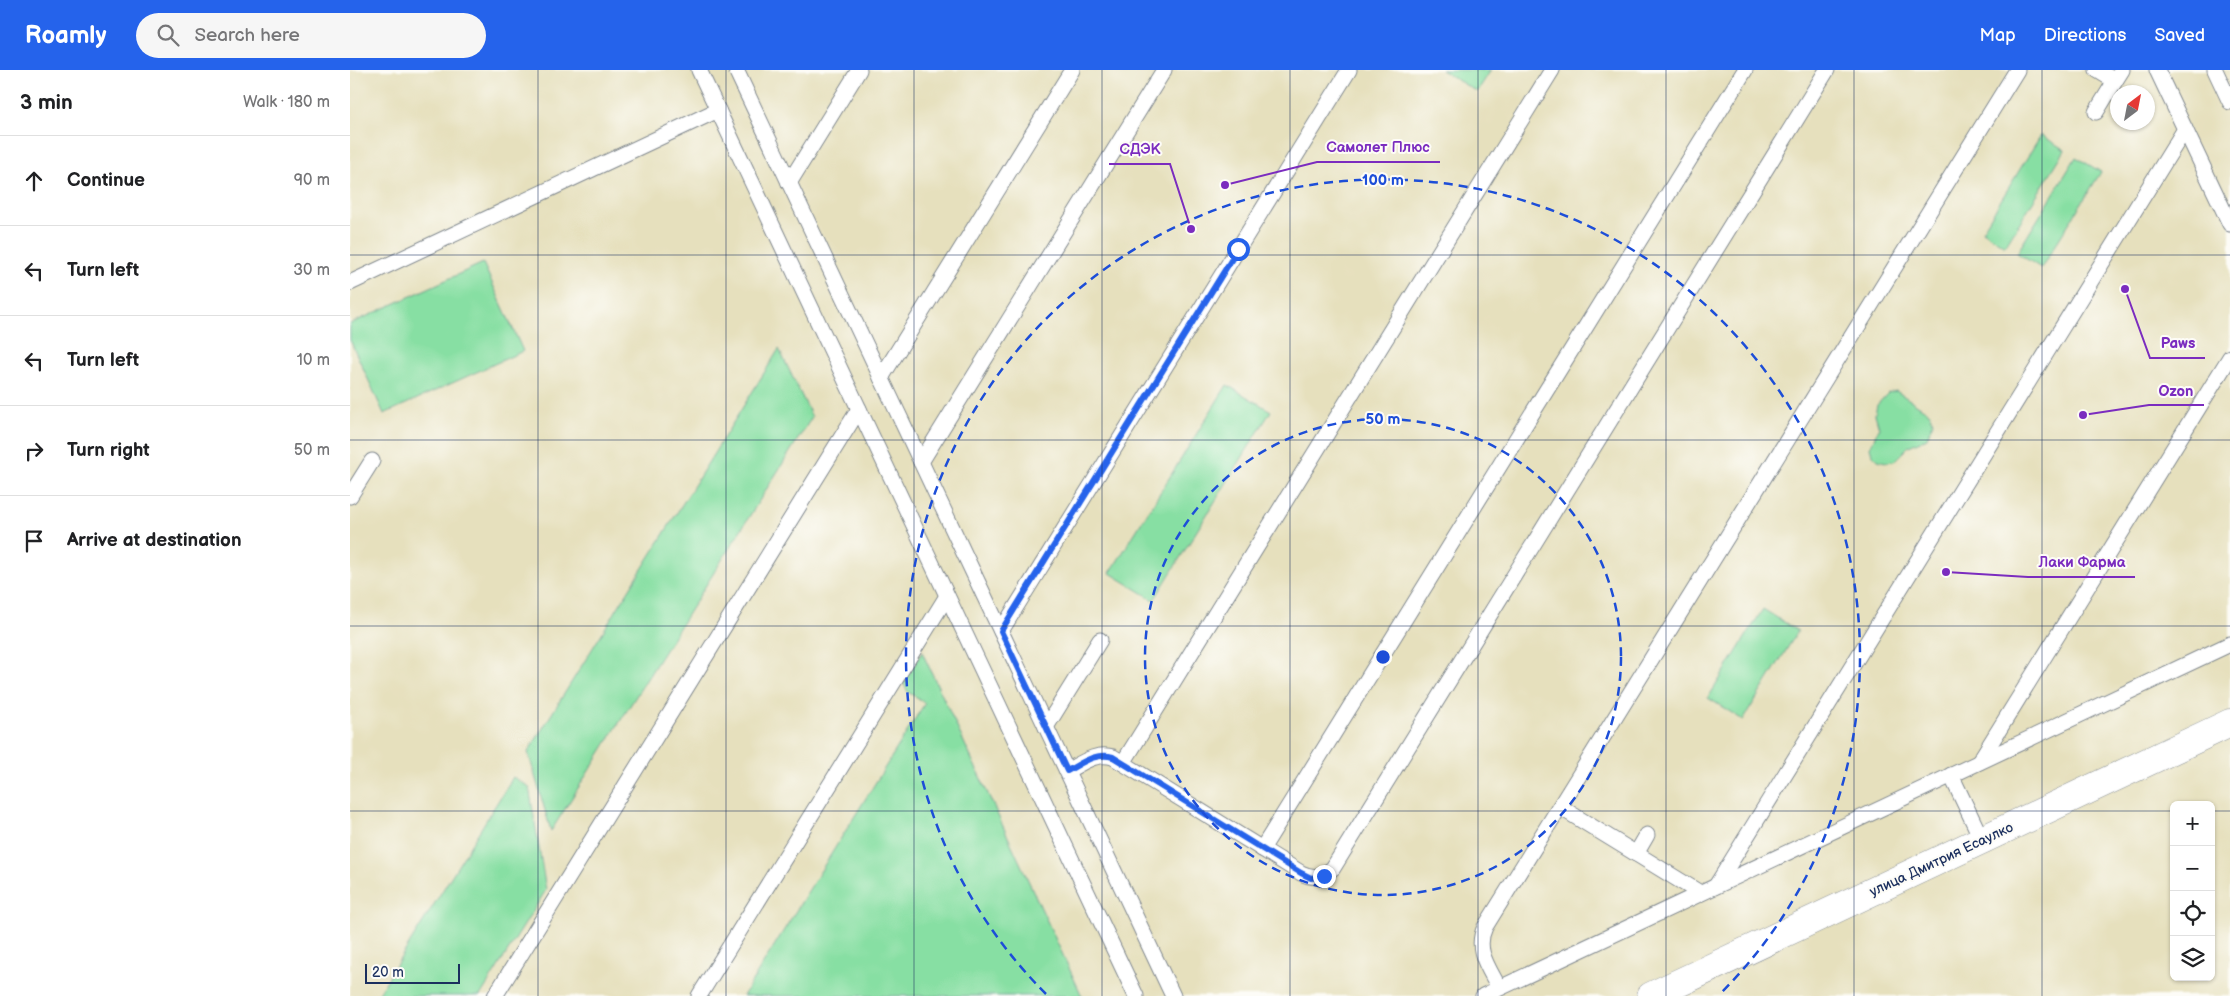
<!DOCTYPE html>
<html lang="en">
<head>
<meta charset="utf-8">
<style>
  body { margin:0; font-family:"Balsamiq Sans",sans-serif; background:#f6f6f6; color:#202124 }
  .controls { position:absolute; right:15px; bottom:15px; display:grid; overflow:hidden; border-radius:8px; box-shadow:0 1px 4px #0004 }
  .controls button { width:45px; height:45px; display:grid; place-items:center; padding:0; border:0; border-bottom:1px solid #e0e0e0; background:#fff; color:#202124; font:25px sans-serif }
  .compass { position:absolute; left:1760px; top:15px; width:45px; height:45px; border-radius:50%; background:#fff; box-shadow:0 1px 4px #0004; rotate:32deg }
  .scale { position:absolute; left:15px; bottom:12px; width:95px; box-sizing:border-box; padding-left:5px; border:2px solid #1b2f5e; border-top:0; font-size:14px; line-height:18px; white-space:nowrap; color:#1b2f5e; -webkit-text-stroke:4px #fdfcf7; paint-order:stroke }
  .stop { position:absolute; width:15px; height:15px; margin:-11px; border:4px solid #2563eb; border-radius:50%; background:#fff }
  .stop.end { background:#2563eb; border-color:#fff; box-shadow:0 1px 5px #0008 }
  .list { margin:0; padding:0; list-style:none }
  h2 { display:flex; justify-content:space-between; align-items:center; height:65px; margin:0; padding:0 20px; font-size:21px }
  h2 small { font-size:16px; font-weight:400; color:#757577 }
  .list li { display:grid; grid-template-columns:32px 1fr auto; gap:15px; align-items:center; box-sizing:border-box; height:90px; padding:0 20px; border-top:1px solid #e0e0e0 }
  .list b { display:block; font-size:19px; white-space:nowrap }
  .list em { font-size:16px; font-style:normal; color:#757577 }
  .icon { flex:none; width:28px; height:28px; fill:none; stroke:currentColor; stroke-width:2; stroke-linecap:round; stroke-linejoin:round }
  .map { position:relative; flex:none; width:1880px; height:926px; overflow:hidden }
  header { display:flex; align-items:center; gap:30px; box-sizing:border-box; height:70px; padding:0 25px; background:#2563eb; color:#fff }
  header strong { font-size:24px }
  nav { display:flex; gap:28px; margin-inline-start:auto; font-size:18px }
  .search { width:350px; height:45px; background:#f6f6f6; display:flex; align-items:center; gap:12px; box-sizing:border-box; padding:0 18px; border-radius:28px; color:#757577; font-size:19px }
  main { display:flex }
  aside { flex:1; background:#fff }
  .map>svg:first-child { display:block }
  .green { fill:#87dfa3; stroke:#518780 }
  .lines { fill:none; stroke-linecap:round; stroke-linejoin:round }
  .lane-casing { stroke:#80888e; stroke-width:17 }
  .street-casing { stroke:#80888e; stroke-width:29 }
  .lane { stroke:#fff; stroke-width:15 }
  .street { stroke:#fff; stroke-width:28 }
  .route { stroke:#2563eb; stroke-width:6 }
  .grid { fill:none; stroke:#1b2f5e; stroke-width:1; stroke-opacity:0.55 }
  .ring { fill:none; stroke:#1d4ed8; stroke-width:2.5; stroke-dasharray:9 6 }
  .labels { text-anchor:middle; stroke-width:4; stroke-linejoin:round; paint-order:stroke }
  .street-label { font-size:14px; fill:#1b2f5e; stroke:#fdfcf7 }
  .centre { fill:#1d4ed8; stroke:#fdfcf7; stroke-width:2.5 }
  .ring-label { font-size:15px; text-anchor:middle; font-weight:bold; fill:#1d4ed8; stroke:#fdfcf7; stroke-width:4; stroke-linejoin:round; paint-order:stroke }
  .leader { fill:none; stroke:#7b2cbf; stroke-width:2 }
  .callout-dot { fill:#7b2cbf; stroke:#fdfcf7; stroke-width:2 }
  .callout-label { font-size:15px; text-anchor:middle; font-weight:bold; fill:#7b2cbf; stroke:#fdfcf7; stroke-width:4; stroke-linejoin:round; paint-order:stroke }
</style>
</head>
<body>
<header>
<strong>Roamly</strong>
<div class="search"><svg class="icon" aria-label="search" viewBox="0 0 24 24"><circle cx="10" cy="10" r="6"/><path d="M15 15l6 6"/></svg>Search here</div>
<nav><a>Map</a><a>Directions</a><a>Saved</a></nav>
</header>
<main>
<aside>
<h2>3 min<small>Walk · 180 m</small></h2>
<ul class="list">
<li><svg class="icon" aria-label="ahead" viewBox="0 0 24 24"><path d="M12 20V5M6 11l6-6 6 6"/></svg><div><b>Continue</b></div><em>90 m</em></li>
<li><svg class="icon" aria-label="left" viewBox="0 0 24 24"><path d="M17 20v-9H6M10 6l-5 5 5 5"/></svg><div><b>Turn left</b></div><em>30 m</em></li>
<li><svg class="icon" aria-label="left" viewBox="0 0 24 24"><path d="M17 20v-9H6M10 6l-5 5 5 5"/></svg><div><b>Turn left</b></div><em>10 m</em></li>
<li><svg class="icon" aria-label="right" viewBox="0 0 24 24"><path d="M7 20v-9h11M14 6l5 5-5 5"/></svg><div><b>Turn right</b></div><em>50 m</em></li>
<li><svg class="icon" aria-label="arrive" viewBox="0 0 24 24"><path d="M6 21V4h12l-3 4 3 4H6"/></svg><div><b>Arrive at destination</b></div></li>
</ul>
</aside>
<div class="map">
<svg width="1880" height="926" viewBox="0 0 1880 926">
  <rect width="100%" height="100%" fill="#fdfcf7"/>
  <filter id="ink" filterUnits="userSpaceOnUse"><feTurbulence type="fractalNoise" baseFrequency=".02" numOctaves="2"/><feDisplacementMap in="SourceGraphic" scale="10" xChannelSelector="R" yChannelSelector="G"/><feConvolveMatrix kernelMatrix="1 2 1 2 8 2 1 2 1" color-interpolation-filters="sRGB"/></filter>
  <filter id="wash" filterUnits="userSpaceOnUse"><feTurbulence type="fractalNoise" baseFrequency=".0096" numOctaves="4" result="noise"/><feDisplacementMap in="SourceGraphic" scale="20" xChannelSelector="R" yChannelSelector="G"/><feGaussianBlur stdDeviation="1.12" result="paint"/><feColorMatrix in="noise" values="0 0 0 0 0 0 0 0 0 0 0 0 0 0 0 0 0 1.4 0 .05"/><feComposite in="paint" operator="in"/></filter>
  <g filter="url(#wash)">
    <rect width="100%" height="100%" fill="#e6e0bd"/>
    <g class="green">
      <polygon points="1091,0 1141,0 1127,22"/>
      <polygon points="1691,65 1715,80 1655,176 1632,161"/>
      <polygon points="1726,87 1751,102 1691,198 1667,183"/>
      <polygon points="133,193 173,281 34,344 0,270 0,254"/>
      <polygon points="429,279 462,347 201,761 178,682"/>
      <polygon points="877,315 921,341 804,530 760,503"/>
      <polygon points="1546,321 1580,343 1583,352 1577,368 1559,376 1544,391 1536,392 1528,390 1522,384 1520,377 1529,358 1525,344 1527,335 1538,323"/>
      <polygon points="1413,539 1448,561 1393,650 1358,628"/>
      <polygon points="572,582 732,926 393,926 575,633 558,622 553,612"/>
      <polygon points="163,707 179,717 196,820 130,926 27,926"/>
    </g>
  </g>
  <g filter="url(#ink)">
    <g class="lines">
      <g class="lane-casing">
        <g id="lane">
          <polyline points="349,0 786,926"/>
          <polyline points="386,0 823,926"/>
          <polyline points="1747,0 1765,11 1772,0"/>
          <polyline points="1807,0 1880,154"/>
          <polyline points="1865,0 1880,32"/>
          <polyline points="1746,42 1765,11"/>
          <polyline points="439,113 509,0"/>
          <polyline points="0,213 368,40"/>
          <polyline points="531,308 722,0"/>
          <polyline points="571,392 814,0"/>
          <polyline points="0,426 22,391"/>
          <polyline points="651,561 999,0"/>
          <polyline points="696,657 750,570"/>
          <polyline points="1629,692 1880,287"/>
          <polyline points="773,693 1202,0"/>
          <path d="M717,701C732,693 746,682 763,687L951,803C964,809 972,807 983,798L1477,0"/>
          <polyline points="1601,705 1632,770"/>
          <polyline points="1210,737 1350,823"/>
          <polyline points="912,779 1395,0"/>
          <polyline points="1286,784 1297,765"/>
          <polyline points="1366,816 1835,59"/>
          <path d="M1149,918C1139,898 1124,880 1135,857L1667,0"/>
          <polyline points="145,926 509,339"/>
          <polyline points="349,926 597,526"/>
          <polyline points="1133,926 1880,574"/>
        </g>
      </g>
      <g class="street-casing">
        <polyline id="street" points="1301,926 1880,653"/>
      </g>
      <use href="#lane" class="lane"/>
      <use href="#street" class="street"/>
    </g>
  </g>
  <g class="lines" filter="url(#ink)">
    <path class="route" d="M888,179L651,561L717,701C732,693 746,682 763,687L951,803L961,808L974,806"/>
  </g>
  <path class="grid" d="M188,0V926M376,0V926M564,0V926M752,0V926M940,0V926M1128,0V926M1316,0V926M1504,0V926M1692,0V926M0,185H1880M0,370H1880M0,556H1880M0,741H1824M1861,741H1880"/>
  <g class="ring">
    <circle cx="1033" cy="587" r="238"/>
    <path d="M696 924A477 477 0 1 1 1370 924"/>
  </g>
  <g class="labels">
    <g class="street-label">
      <text transform="translate(1591 789) rotate(-25)" y="5">улица Дмитрия Есаулко</text>
    </g>
  </g>
  <circle cx="1033" cy="587" r="8" class="centre"/>
  <g class="ring-label">
    <text x="1033" y="115">100 m</text>
    <text x="1033" y="354">50 m</text>
  </g>
  <path class="leader" d="M875 115L967 92H1090M841 159L820 94H759M1775 219L1800 288H1855M1733 345L1799 335H1854M1596 502L1678 507H1785"/>
  <g class="callout-dot">
    <circle cx="875" cy="115" r="5"/>
    <circle cx="841" cy="159" r="5"/>
    <circle cx="1775" cy="219" r="5"/>
    <circle cx="1733" cy="345" r="5"/>
    <circle cx="1596" cy="502" r="5"/>
  </g>
  <g class="callout-label">
    <text x="1028" y="82">Самолет Плюс</text>
    <text x="790" y="84">СДЭК</text>
    <text x="1828" y="278">Paws</text>
    <text x="1826" y="326">Ozon</text>
    <text x="1732" y="497">Лаки Фарма</text>
  </g>
</svg>
<div class="controls">
<button>+</button>
<button>−</button>
<button><svg class="icon" aria-label="locate" viewBox="0 0 24 24"><circle cx="12" cy="12" r="6"/><path d="M12 2v4M12 18v4M2 12h4M18 12h4"/></svg></button>
<button><svg class="icon" aria-label="layers" viewBox="0 0 24 24"><path d="M12 4l9 5-9 5-9-5zM3 14l9 5 9-5"/></svg></button>
</div>
<svg class="compass" viewBox="-18 -18 36 36"><path d="M0-13l5 13h-10z" fill="#e53935"/><path d="M0 13l5-13h-10z" fill="#757577"/></svg>
<div class="scale">20 m</div>
<div class="stop" style="left:888px;top:179px"></div>
<div class="stop end" style="left:974px;top:806px"></div>
</div>
</main>
</body>
</html>
